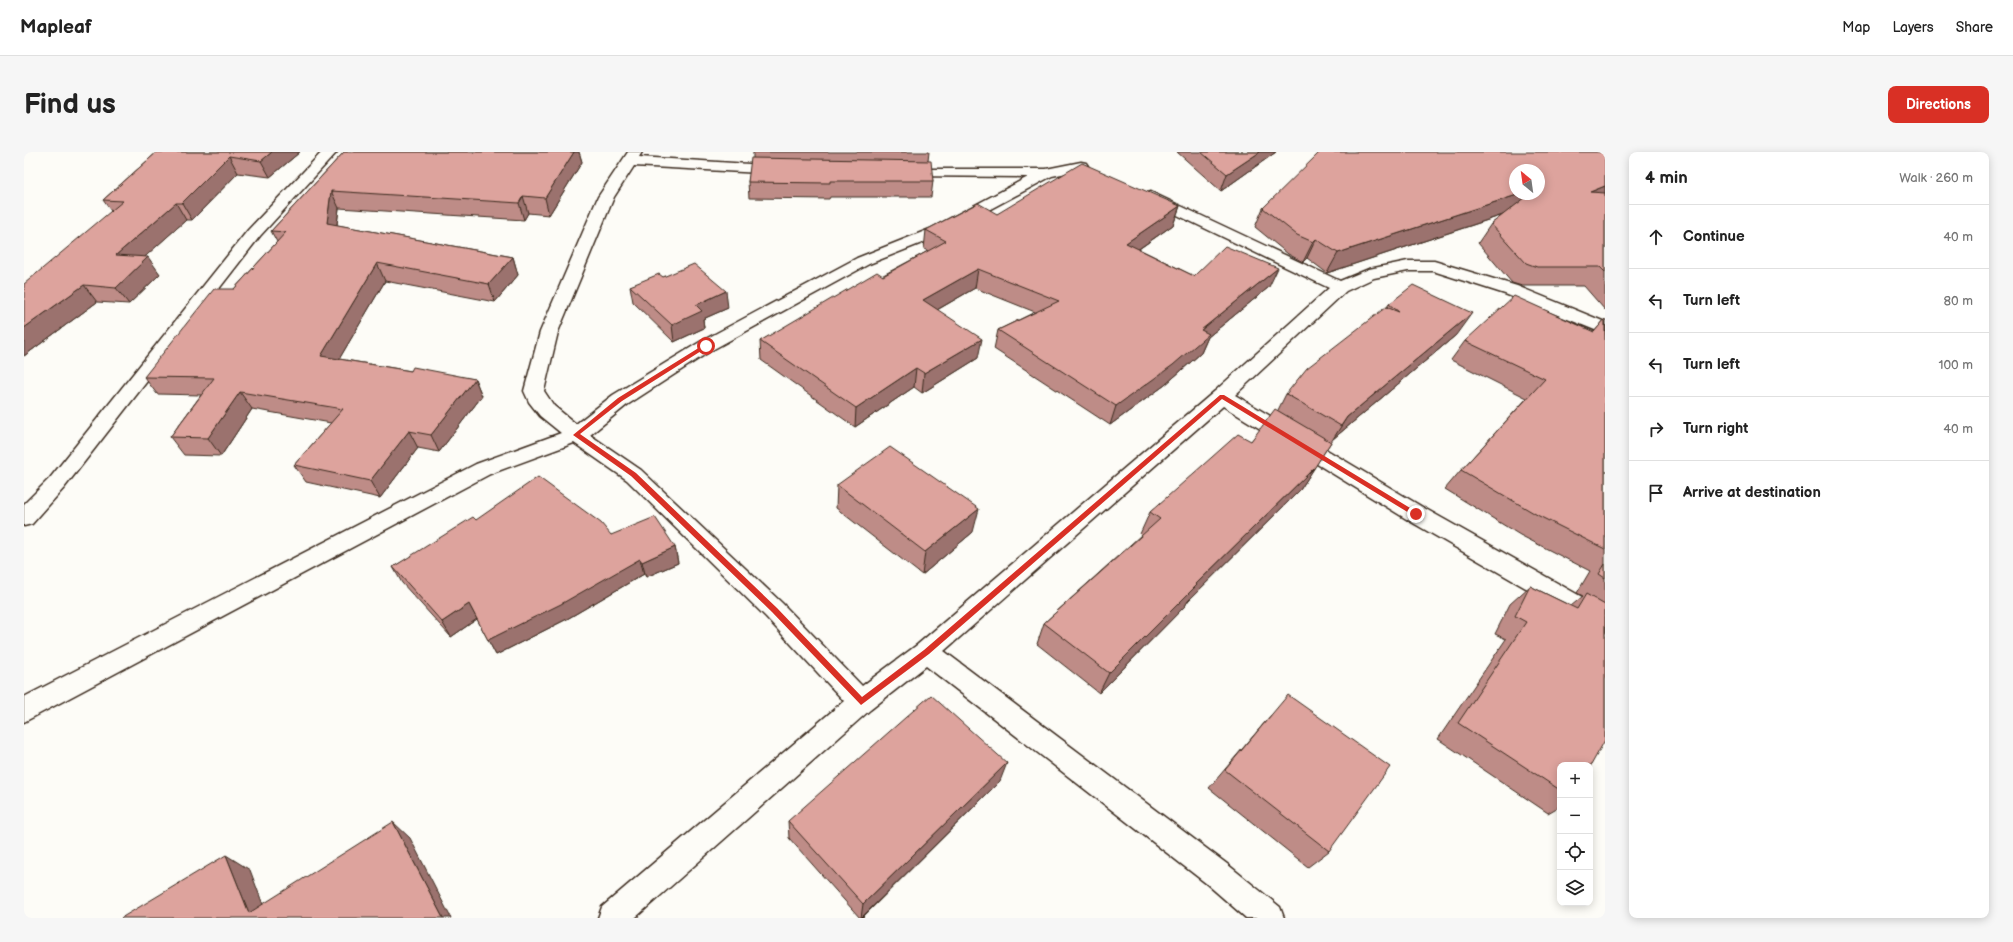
<!DOCTYPE html>
<html lang="en">
<head>
<meta charset="utf-8">
<style>
  body { margin:0; font-family:"Balsamiq Sans",sans-serif; background:#f6f6f6; color:#222 }
  .controls { position:absolute; right:12px; bottom:12px; display:grid; overflow:hidden; border-radius:8px; box-shadow:0 2px 10px #0003 }
  .controls button { width:36px; height:36px; display:grid; place-items:center; padding:0; border:0; border-bottom:1px solid #e0e0e0; background:#fff; color:#222; font:20px sans-serif }
  .compass { position:absolute; left:1485px; top:12px; width:36px; height:36px; border-radius:50%; background:#fff; box-shadow:0 2px 10px #0003; rotate:331deg }
  .stop { position:absolute; width:12px; height:12px; margin:-9px; border:3px solid #d93025; border-radius:50%; background:#fff }
  .stop.end { background:#d93025; border-color:#fff; box-shadow:0 1px 4px #0008 }
  .list { margin:0; padding:0; list-style:none }
  h2 { display:flex; justify-content:space-between; align-items:center; height:52px; margin:0; padding:0 16px; font-size:17px }
  h2 small { font-size:13px; font-weight:400; color:#767676 }
  .list li { display:grid; grid-template-columns:26px 1fr auto; gap:12px; align-items:center; box-sizing:border-box; height:64px; padding:0 16px; border-top:1px solid #e0e0e0 }
  .list b { display:block; font-size:15px; white-space:nowrap }
  .list em { font-size:13px; font-style:normal; color:#767676 }
  .icon { flex:none; width:22px; height:22px; fill:none; stroke:currentColor; stroke-width:2; stroke-linecap:round; stroke-linejoin:round }
  .map { position:relative; flex:none; width:1581px; height:766px; overflow:hidden; border-radius:8px }
  header { display:flex; align-items:center; gap:24px; box-sizing:border-box; height:56px; padding:0 20px; background:#fff; border-bottom:1px solid #e0e0e0 }
  header strong { font-size:19px }
  nav { display:flex; gap:22px; margin-inline-start:auto; font-size:14px }
  .intro { display:flex; align-items:center; justify-content:space-between; box-sizing:border-box; height:96px; padding:0 24px }
  h1 { margin:0; font-size:28px }
  .button { padding:10px 18px; border-radius:8px; background:#d93025; color:#fff; font-size:14px; font-weight:700 }
  main { display:flex; gap:24px; padding:0 24px }
  aside { flex:1; background:#fff; border-radius:8px; box-shadow:0 2px 10px #0003 }
  .map>svg:first-child { display:block }
  .lines { fill:none; stroke-linecap:round; stroke-linejoin:round }
  .street-casing { stroke:#3b2a1e; stroke-width:3 }
  .street { fill:#fdfcf7; fill-rule:evenodd }
  .wall { fill:#be8c87; stroke:#3b2a1e }
  .shaded-wall { fill:#9b726e; stroke:#3b2a1e }
  .building { fill:#dda39d; stroke:#3b2a1e }
  .route { fill:#d93025 }
</style>
</head>
<body>
<header>
<strong>Mapleaf</strong>
<nav><a>Map</a><a>Layers</a><a>Share</a></nav>
</header>
<div class="intro"><h1>Find us</h1><a class="button">Directions</a></div>
<main>
<div class="map">
<svg width="1581" height="766" viewBox="0 0 1581 766">
  <rect width="100%" height="100%" fill="#fdfcf7"/>
  <filter id="ink" filterUnits="userSpaceOnUse"><feTurbulence type="fractalNoise" baseFrequency=".025" numOctaves="2"/><feDisplacementMap in="SourceGraphic" scale="8" xChannelSelector="R" yChannelSelector="G"/><feConvolveMatrix kernelMatrix="1 2 1 2 8 2 1 2 1" color-interpolation-filters="sRGB"/></filter>
  <g filter="url(#ink)">
    <g class="lines">
      <g class="street-casing">
        <g id="street">
          <polygon points="298,0 313,0 236,84 40,336 8,372 0,374 0,352 26,326 224,78"/>
          <polygon points="604,0 618,0 615,5 755,14 760,15 762,18 760,21 755,22 610,14 590,45 534,180 520,239 530,254 552,272 589,243 676,190 833,106 906,77 1004,25 879,24 874,23 872,20 874,17 1022,17 1057,10 1062,11 1064,14 1062,17 1028,24 918,83 845,112 688,198 603,253 566,283 617,318 758,451 838,534 893,493 1191,239 1305,136 1122,48 1119,45 1122,42 1127,40 1316,129 1345,117 1384,109 1410,109 1493,134 1581,170 1581,182 1481,142 1409,119 1384,119 1350,126 1322,139 1211,243 1400,356 1581,458 1581,480 1573,477 1384,368 1199,254 920,499 1203,712 1256,755 1260,766 1222,766 1183,732 902,514 846,558 611,766 574,766 578,755 820,549 742,465 603,328 550,291 466,322 0,570 0,545 452,312 537,281 516,264 505,250 500,239 516,180 574,45"/>
        </g>
      </g>
      <use href="#street" class="street"/>
    </g>
    <g class="wall">
      <polygon points="133,0 276,0 246,25 214,21 168,68 162,68 120,105 136,122 105,152 73,150 0,204 87,59 79,48"/>
      <polygon points="320,0 555,0 558,10 525,63 504,61 500,68 315,56 313,73 489,105 494,123 471,150 361,129 315,207 387,219 451,227 458,244 415,300 394,296 356,346 282,330 270,313 307,271 228,257 197,304 160,303 146,285 177,243 133,242 120,225 210,137 253,90 247,79"/>
      <polygon points="729,0 905,0 904,9 909,29 907,45 806,45 805,47 725,46 724,30 729,6"/>
      <polygon points="1153,0 1252,0 1197,39"/>
      <polygon points="1581,0 1581,158 1560,134 1498,134 1488,131 1454,91 1467,72 1479,63 1303,121 1283,106 1279,110 1264,102 1231,75 1239,56"/>
      <polygon points="1156,54 1149,73 1115,97 1170,124 1245,135 1184,185 1177,201 1141,233 1086,273 970,197 974,178 1011,160 951,136 913,158 954,206 898,241 890,235 831,275 737,208 736,189 904,99 900,97 902,78 973,62"/>
      <polygon points="639,125 704,156 679,167 680,176 650,190 609,150 606,134"/>
      <polygon points="1365,152 1432,183 1309,287 1276,338 1164,449 1161,454 1075,541 1013,492 1020,471 1117,383 1116,382 1126,360 1227,289 1254,258 1262,242 1363,155"/>
      <polygon points="1581,167 1581,588 1536,613 1536,654 1524,661 1414,587 1482,487 1471,482 1486,452 1506,434 1547,454 1559,444 1553,441 1566,419 1496,383 1421,337 1437,318 1503,246 1427,208 1441,189 1570,180"/>
      <polygon points="813,333 949,380 898,423 812,356"/>
      <polygon points="452,368 587,383 651,395 654,411 622,425 620,422 543,467 472,503 453,467 427,485 378,431 369,415"/>
      <polygon points="1247,563 1305,699 1284,715 1185,636"/>
      <polygon points="976,629 838,766 836,766 765,686 764,669"/>
    </g>
    <g class="shaded-wall">
      <polygon points="248,0 276,0 246,25 237,9"/>
      <polygon points="550,0 555,0 558,10 525,63 521,46"/>
      <polygon points="1236,0 1252,0 1197,39 1203,22"/>
      <polygon points="205,4 214,21 168,68 158,51"/>
      <polygon points="1581,34 1581,43 1566,40"/>
      <polygon points="307,39 315,56 311,88 303,71"/>
      <polygon points="1496,42 1509,42 1500,56 1303,121 1314,101"/>
      <polygon points="499,44 504,61 500,68 495,51"/>
      <polygon points="152,51 162,68 104,120 92,103"/>
      <polygon points="1156,54 1149,73 1096,110 1102,91"/>
      <polygon points="1292,87 1283,106 1279,110 1289,90"/>
      <polygon points="124,105 136,122 105,152 92,136"/>
      <polygon points="489,105 494,123 471,150 465,132"/>
      <polygon points="353,111 361,129 307,221 297,204"/>
      <polygon points="1254,116 1245,135 1184,185 1177,201 1141,233 1086,273 1092,254 1177,178"/>
      <polygon points="954,117 951,136 897,167 899,148"/>
      <polygon points="60,133 73,150 0,204 0,176"/>
      <polygon points="702,139 704,156 679,167 680,176 650,190 648,173 672,153"/>
      <polygon points="1448,161 1432,183 1309,287 1323,265"/>
      <polygon points="958,187 954,206 898,241 900,221"/>
      <polygon points="892,216 890,235 831,275 832,256"/>
      <polygon points="451,227 458,244 415,300 407,283"/>
      <polygon points="216,240 228,257 197,304 184,286"/>
      <polygon points="385,279 394,296 356,346 346,329"/>
      <polygon points="1291,315 1276,338 1164,449 1161,454 1075,541 1085,521 1172,432"/>
      <polygon points="955,357 949,380 898,423 901,400"/>
      <polygon points="651,395 654,411 622,425 618,410"/>
      <polygon points="616,407 620,422 543,467 472,503 464,488"/>
      <polygon points="445,452 453,467 427,485 418,470"/>
      <polygon points="983,611 976,629 837,766 839,752"/>
      <polygon points="369,670 386,686 427,766 419,766"/>
      <polygon points="202,703 226,718 244,766 225,761"/>
    </g>
    <g class="building">
      <polygon points="133,0 248,0 237,9 205,4 158,51 152,51 92,103 124,105 92,136 60,133 0,176 0,132 99,49 79,48"/>
      <polygon points="320,0 550,0 521,46 499,44 495,51 307,39 303,71 489,105 465,132 353,111 297,204 387,219 389,215 451,227 407,283 385,279 346,329 270,313 319,257 216,240 184,286 146,285 190,226 120,225 190,137 210,137 262,80 247,79"/>
      <polygon points="1177,0 1236,0 1203,22"/>
      <polygon points="1296,0 1581,0 1581,34 1566,40 1581,41 1581,120 1576,115 1513,115 1502,111 1467,72 1506,42 1515,42 1515,18 1491,18 1491,42 1496,42 1314,101 1292,87 1289,90 1273,83 1239,56"/>
      <polygon points="727,6 907,9 909,29 806,29 806,31 724,30"/>
      <polygon points="1058,11 1156,54 1102,91 1170,124 1201,94 1254,116 1177,178 1185,182 1149,213 1092,254 974,178 1035,149 954,117 899,148 958,187 900,221 892,216 832,256 736,189 853,120 859,124 922,89 902,78 954,51 973,62"/>
      <polygon points="670,112 702,139 672,153 678,159 648,173 606,134 635,122 639,125"/>
      <polygon points="1389,133 1448,161 1323,265 1317,274 1262,242 1283,216 1362,155 1375,160 1365,152"/>
      <polygon points="1490,144 1570,180 1581,167 1581,397 1515,364 1437,318 1521,227 1441,189"/>
      <polygon points="1251,257 1307,290 1291,315 1172,432 1173,433 1085,521 1020,471 1136,367 1126,360 1214,282 1227,289"/>
      <polygon points="866,295 955,357 901,400 813,333"/>
      <polygon points="514,325 577,371 587,383 631,365 651,395 618,410 616,407 537,452 464,488 445,452 418,470 369,415 449,365 452,368"/>
      <polygon points="1581,412 1581,426 1575,422"/>
      <polygon points="1506,434 1553,457 1562,442 1581,453 1581,588 1566,615 1566,613 1536,613 1536,638 1434,571 1502,470 1491,464"/>
      <polygon points="907,543 983,611 839,752 764,669"/>
      <polygon points="1264,543 1366,615 1305,699 1201,618"/>
      <polygon points="369,670 419,766 97,766 202,703 225,761"/>
    </g>
  </g>
  <polygon class="route" points="681,192 685,194 598,249 556,282 612,321 753,456 838,545 900,498 1196,243 1200,243 1396,362 1390,364 1198,247 905,502 837,553 748,460 607,324 549,283 594,246"/>
</svg>
<div class="controls">
<button>+</button>
<button>−</button>
<button><svg class="icon" aria-label="locate" viewBox="0 0 24 24"><circle cx="12" cy="12" r="6"/><path d="M12 2v4M12 18v4M2 12h4M18 12h4"/></svg></button>
<button><svg class="icon" aria-label="layers" viewBox="0 0 24 24"><path d="M12 4l9 5-9 5-9-5zM3 14l9 5 9-5"/></svg></button>
</div>
<svg class="compass" viewBox="-18 -18 36 36"><path d="M0-13l5 13h-10z" fill="#e53935"/><path d="M0 13l5-13h-10z" fill="#767676"/></svg>
<div class="stop" style="left:682px;top:194px"></div>
<div class="stop end" style="left:1392px;top:362px"></div>
</div>
<aside>
<h2>4 min<small>Walk · 260 m</small></h2>
<ul class="list">
<li><svg class="icon" aria-label="ahead" viewBox="0 0 24 24"><path d="M12 20V5M6 11l6-6 6 6"/></svg><div><b>Continue</b></div><em>40 m</em></li>
<li><svg class="icon" aria-label="left" viewBox="0 0 24 24"><path d="M17 20v-9H6M10 6l-5 5 5 5"/></svg><div><b>Turn left</b></div><em>80 m</em></li>
<li><svg class="icon" aria-label="left" viewBox="0 0 24 24"><path d="M17 20v-9H6M10 6l-5 5 5 5"/></svg><div><b>Turn left</b></div><em>100 m</em></li>
<li><svg class="icon" aria-label="right" viewBox="0 0 24 24"><path d="M7 20v-9h11M14 6l5 5-5 5"/></svg><div><b>Turn right</b></div><em>40 m</em></li>
<li><svg class="icon" aria-label="arrive" viewBox="0 0 24 24"><path d="M6 21V4h12l-3 4 3 4H6"/></svg><div><b>Arrive at destination</b></div></li>
</ul>
</aside>
</main>
</body>
</html>
